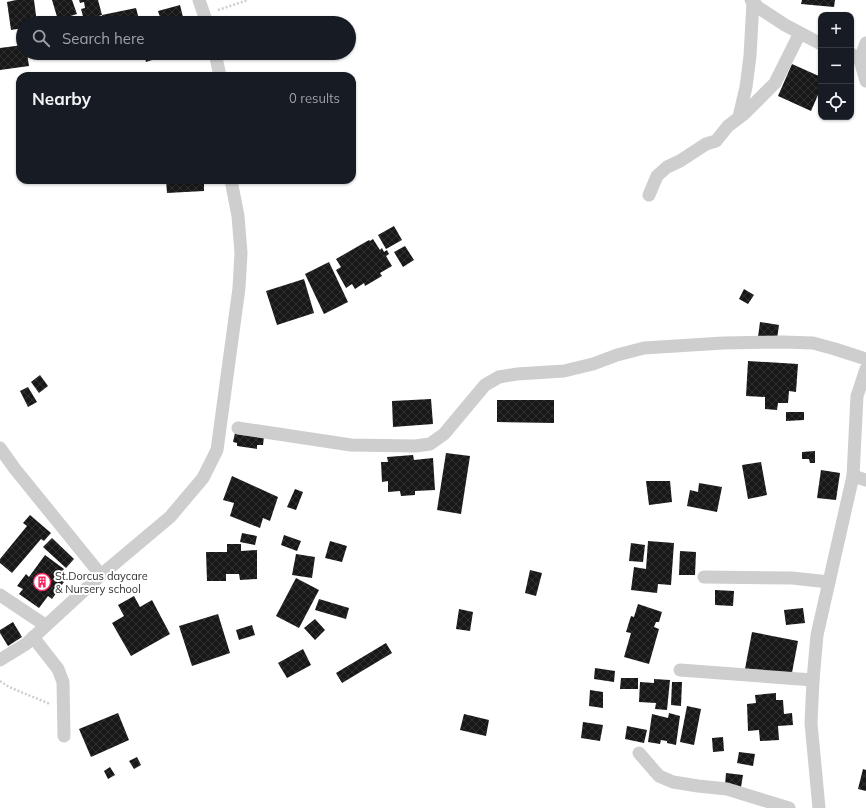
<!DOCTYPE html>
<html lang="en">
<head>
<meta charset="utf-8">
<style>
  body { margin:0; font-family:Mulish,sans-serif; background:#20242c; color:#f1f3f6 }
  .controls { position:absolute; right:12px; top:12px; display:grid; overflow:hidden; border-radius:8px; box-shadow:0 1px 3px #0004 }
  .controls button { width:36px; height:36px; display:grid; place-items:center; padding:0; border:0; border-bottom:1px solid #363941; background:#171b24; color:#f1f3f6; font:20px sans-serif }
  .list { margin:0; padding:0; list-style:none }
  h2 { display:flex; justify-content:space-between; align-items:center; height:52px; margin:0; padding:0 16px; font-size:17px }
  h2 small { font-size:13px; font-weight:400; color:#9ea1a6 }
  .icon { flex:none; width:22px; height:22px; fill:none; stroke:currentColor; stroke-width:2; stroke-linecap:round; stroke-linejoin:round }
  .map { position:relative; flex:none; width:866px; height:808px; overflow:hidden }
  .search { position:absolute; background:#171b24; box-shadow:0 1px 3px #0004; left:16px; top:16px; width:340px; height:44px; display:flex; align-items:center; gap:10px; box-sizing:border-box; padding:0 14px; border-radius:22px; color:#9ea1a6; font-size:15px }
  .panel { position:absolute; background:#171b24; box-shadow:0 1px 3px #0004; left:16px; top:72px; width:340px; height:112px; border-radius:12px }
  .map>svg:first-child { display:block }
  .building { fill:url(#building-cross-hatch) }
  .lines { fill:none; stroke-linecap:round; stroke-linejoin:round }
  .path { stroke:#cecece; stroke-width:2.5; stroke-dasharray:2 2; stroke-linecap:butt }
  .minor { stroke:#cecece; stroke-width:13 }
  .labels { text-anchor:middle; stroke-width:4; stroke-linejoin:round; paint-order:stroke }
  .poi-label { font-size:11px; fill:#313131; stroke:#fff; text-anchor:start }
</style>
</head>
<body>
<div class="map">
<svg width="866" height="808" viewBox="0 0 866 808">
  <defs>
    <pattern id="building-cross-hatch" width="8" height="8" patternUnits="userSpaceOnUse"><rect width="8" height="8" fill="#181818"/><path d="M0 0l8 8M0 8l8-8" fill="none" stroke="#313131"/></pattern>
  </defs>
  <rect width="100%" height="100%" fill="#fff"/>
  <g class="building">
    <polygon points="16,0 34,0 37,23 23,23 23,28 11,30 7,2"/>
    <polygon points="52,0 72,0 77,14 58,20"/>
    <polygon points="79,0 98,0 102,15 84,20 81,9 85,8 84,2 80,3"/>
    <polygon points="802,0 835,0 834,7 801,4"/>
    <polygon points="180,5 184,21 188,20 189,23 162,23 158,11"/>
    <polygon points="136,8 140,23 103,23 102,15"/>
    <polygon points="23,45 23,53 27,53 29,66 0,70 0,48"/>
    <polygon points="33,53 42,53 43,56 34,57"/>
    <polygon points="144,53 154,53 155,59 146,62"/>
    <polygon points="792,64 821,77 821,88 811,111 778,96"/>
    <polygon points="166,180 204,180 204,191 167,193"/>
    <polygon points="394,226 402,240 386,249 378,235"/>
    <polygon points="373,239 380,250 382,248 384,252 387,250 389,254 386,256 392,266 380,273 382,276 365,286 364,283 355,289 352,284 346,288 336,270 341,267 336,259 369,240 370,241"/>
    <polygon points="405,246 414,260 403,267 394,252"/>
    <polygon points="329,262 348,302 324,314 305,274"/>
    <polygon points="304,279 314,313 277,325 266,291"/>
    <polygon points="744,289 754,295 748,304 739,299"/>
    <polygon points="760,322 779,325 777,339 758,337"/>
    <polygon points="748,361 798,364 796,392 789,391 788,403 778,403 777,410 765,409 765,397 746,396"/>
    <polygon points="40,375 48,386 39,393 31,382"/>
    <polygon points="28,387 37,402 28,407 20,391"/>
    <polygon points="431,399 433,424 393,427 392,401"/>
    <polygon points="497,400 554,400 554,423 497,422"/>
    <polygon points="786,412 804,412 804,420 786,421"/>
    <polygon points="235,433 264,437 263,445 257,445 257,449 237,446 237,443 233,442"/>
    <polygon points="815,451 815,463 810,463 809,459 802,459 802,452"/>
    <polygon points="446,453 470,456 461,514 437,510"/>
    <polygon points="413,455 414,460 433,458 435,490 415,491 415,495 401,496 400,491 388,492 388,481 382,482 381,462 388,462 387,457"/>
    <polygon points="761,462 767,495 748,499 742,465"/>
    <polygon points="821,470 840,473 836,500 817,498"/>
    <polygon points="232,476 278,497 270,521 263,518 260,528 230,516 234,503 223,500"/>
    <polygon points="646,481 670,481 672,502 649,505"/>
    <polygon points="699,483 722,487 717,512 687,506 690,490 698,492"/>
    <polygon points="295,489 303,492 296,510 287,507"/>
    <polygon points="30,515 51,533 44,541 41,539 12,573 0,563 0,559 27,526 23,523"/>
    <polygon points="242,533 257,536 255,545 240,542"/>
    <polygon points="284,535 301,541 297,551 281,545"/>
    <polygon points="52,538 74,559 66,568 43,547"/>
    <polygon points="330,541 347,546 342,562 325,558"/>
    <polygon points="648,541 674,543 671,585 658,584 657,593 631,590 634,567 646,569"/>
    <polygon points="631,543 645,545 643,562 629,561"/>
    <polygon points="227,544 241,544 241,551 257,550 257,579 240,580 239,574 226,574 226,581 207,581 206,552 227,552"/>
    <polygon points="680,551 696,552 695,575 679,575"/>
    <polygon points="296,554 315,557 312,578 292,575"/>
    <polygon points="45,555 64,569 60,574 66,579 52,599 48,596 39,608 19,594 23,589 17,586 26,574 29,577"/>
    <polygon points="530,570 542,573 536,596 525,593"/>
    <polygon points="296,578 319,590 299,628 276,616"/>
    <polygon points="715,590 734,591 733,606 715,605"/>
    <polygon points="134,596 140,607 152,600 170,634 131,656 112,623 124,616 118,605"/>
    <polygon points="319,599 349,608 346,619 315,610"/>
    <polygon points="638,604 662,612 659,622 656,622 654,627 659,629 649,664 624,657 631,633 626,632 631,616 634,617"/>
    <polygon points="803,608 805,623 786,625 784,610"/>
    <polygon points="459,609 473,612 470,631 456,629"/>
    <polygon points="218,614 230,653 192,666 179,626"/>
    <polygon points="315,619 325,630 315,640 304,628"/>
    <polygon points="13,622 22,637 8,646 0,633 0,630"/>
    <polygon points="252,625 255,635 239,640 236,630"/>
    <polygon points="752,632 798,641 791,678 745,669"/>
    <polygon points="386,643 392,653 342,683 336,673"/>
    <polygon points="303,649 311,665 287,678 278,663"/>
    <polygon points="595,668 615,671 614,682 594,679"/>
    <polygon points="621,678 638,678 638,689 620,689"/>
    <polygon points="654,679 670,680 667,710 655,709 656,703 639,702 640,682 654,683"/>
    <polygon points="672,682 682,682 681,706 671,705"/>
    <polygon points="590,690 603,692 603,708 589,706"/>
    <polygon points="776,693 776,700 783,700 784,714 792,713 793,725 778,726 779,740 760,741 759,730 748,731 747,704 756,703 755,695"/>
    <polygon points="687,706 701,709 694,745 680,742"/>
    <polygon points="118,713 129,740 91,757 79,729"/>
    <polygon points="669,713 680,716 676,745 667,743 667,741 661,740 660,744 648,742 652,714 668,718"/>
    <polygon points="464,714 489,720 486,736 460,730"/>
    <polygon points="583,722 603,725 600,741 581,738"/>
    <polygon points="627,726 647,730 644,743 625,739"/>
    <polygon points="723,737 724,751 713,752 712,738"/>
    <polygon points="739,752 755,754 753,766 737,763"/>
    <polygon points="137,757 141,765 134,769 129,761"/>
    <polygon points="110,767 115,775 108,779 104,771"/>
    <polygon points="863,769 866,770 866,791 858,789"/>
    <polygon points="726,773 743,775 741,787 725,785"/>
  </g>
  <g class="lines">
    <g class="path">
      <polyline points="218,10 248,0"/>
      <polyline points="0,681 9,687 50,704"/>
    </g>
    <g class="minor">
      <polyline points="199,0 207,23"/>
      <polyline points="751,0 759,8 785,25 821,44"/>
      <polyline points="215,53 220,76"/>
      <polyline points="851,54 860,60 866,81"/>
      <polyline points="860,60 866,43"/>
      <polyline points="739,117 746,87 750,56 753,2"/>
      <polyline points="649,195 657,176 667,167 680,161 706,144 716,141 728,126 744,114 775,83 800,33"/>
      <polyline points="238,428 351,445 415,446 430,444 444,434 485,385 499,377 517,374 564,371 593,364 617,355 644,348 723,343 783,342 813,343 835,349 866,359"/>
      <polyline points="0,448 15,469 101,575"/>
      <polyline points="853,476 866,480"/>
      <polyline points="704,577 792,578 829,582"/>
      <polyline points="0,595 45,625"/>
      <polyline points="33,637 58,669 63,682 64,736"/>
      <polyline points="0,660 26,644 101,575 170,517 203,478 217,450 239,288 241,253 238,216 231,180"/>
      <polyline points="680,670 813,680"/>
      <polyline points="639,753 659,776 673,782 698,786 727,789 789,808"/>
      <polyline points="819,808 811,723 813,680 817,635 853,476 857,396 866,369"/>
    </g>
  </g>
  <defs>
    <g id="building-ring" transform="scale(0.9)"><circle r="9.5" fill="#fff" stroke="#f5265f" stroke-width="1.5"/><path d="M-4-6H4V6H1V3H-1V6H-4ZM-2.5-4.3h1.7v1.8h-1.7ZM.8-4.3h1.7v1.8H.8ZM-2.5-1h1.7V.8h-1.7ZM.8-1h1.7V.8H.8Z" fill="#f5265f"/></g>
  </defs>
  <g fill-rule="evenodd">
    <use href="#building-ring" x="42" y="582"/>
  </g>
  <g class="labels">
    <g class="poi-label">
      <text x="55" y="580">St.Dorcus daycare<tspan x="55" dy="13">&amp; Nursery school</tspan></text>
    </g>
  </g>
</svg>
<div class="controls">
<button>+</button>
<button>−</button>
<button><svg class="icon" aria-label="locate" viewBox="0 0 24 24"><circle cx="12" cy="12" r="6"/><path d="M12 2v4M12 18v4M2 12h4M18 12h4"/></svg></button>
</div>
<div class="search"><svg class="icon" aria-label="search" viewBox="0 0 24 24"><circle cx="10" cy="10" r="6"/><path d="M15 15l6 6"/></svg>Search here</div>
<section class="panel">
<h2>Nearby<small>0 results</small></h2>
<ul class="list">
</ul>
</section>
</div>
</body>
</html>
